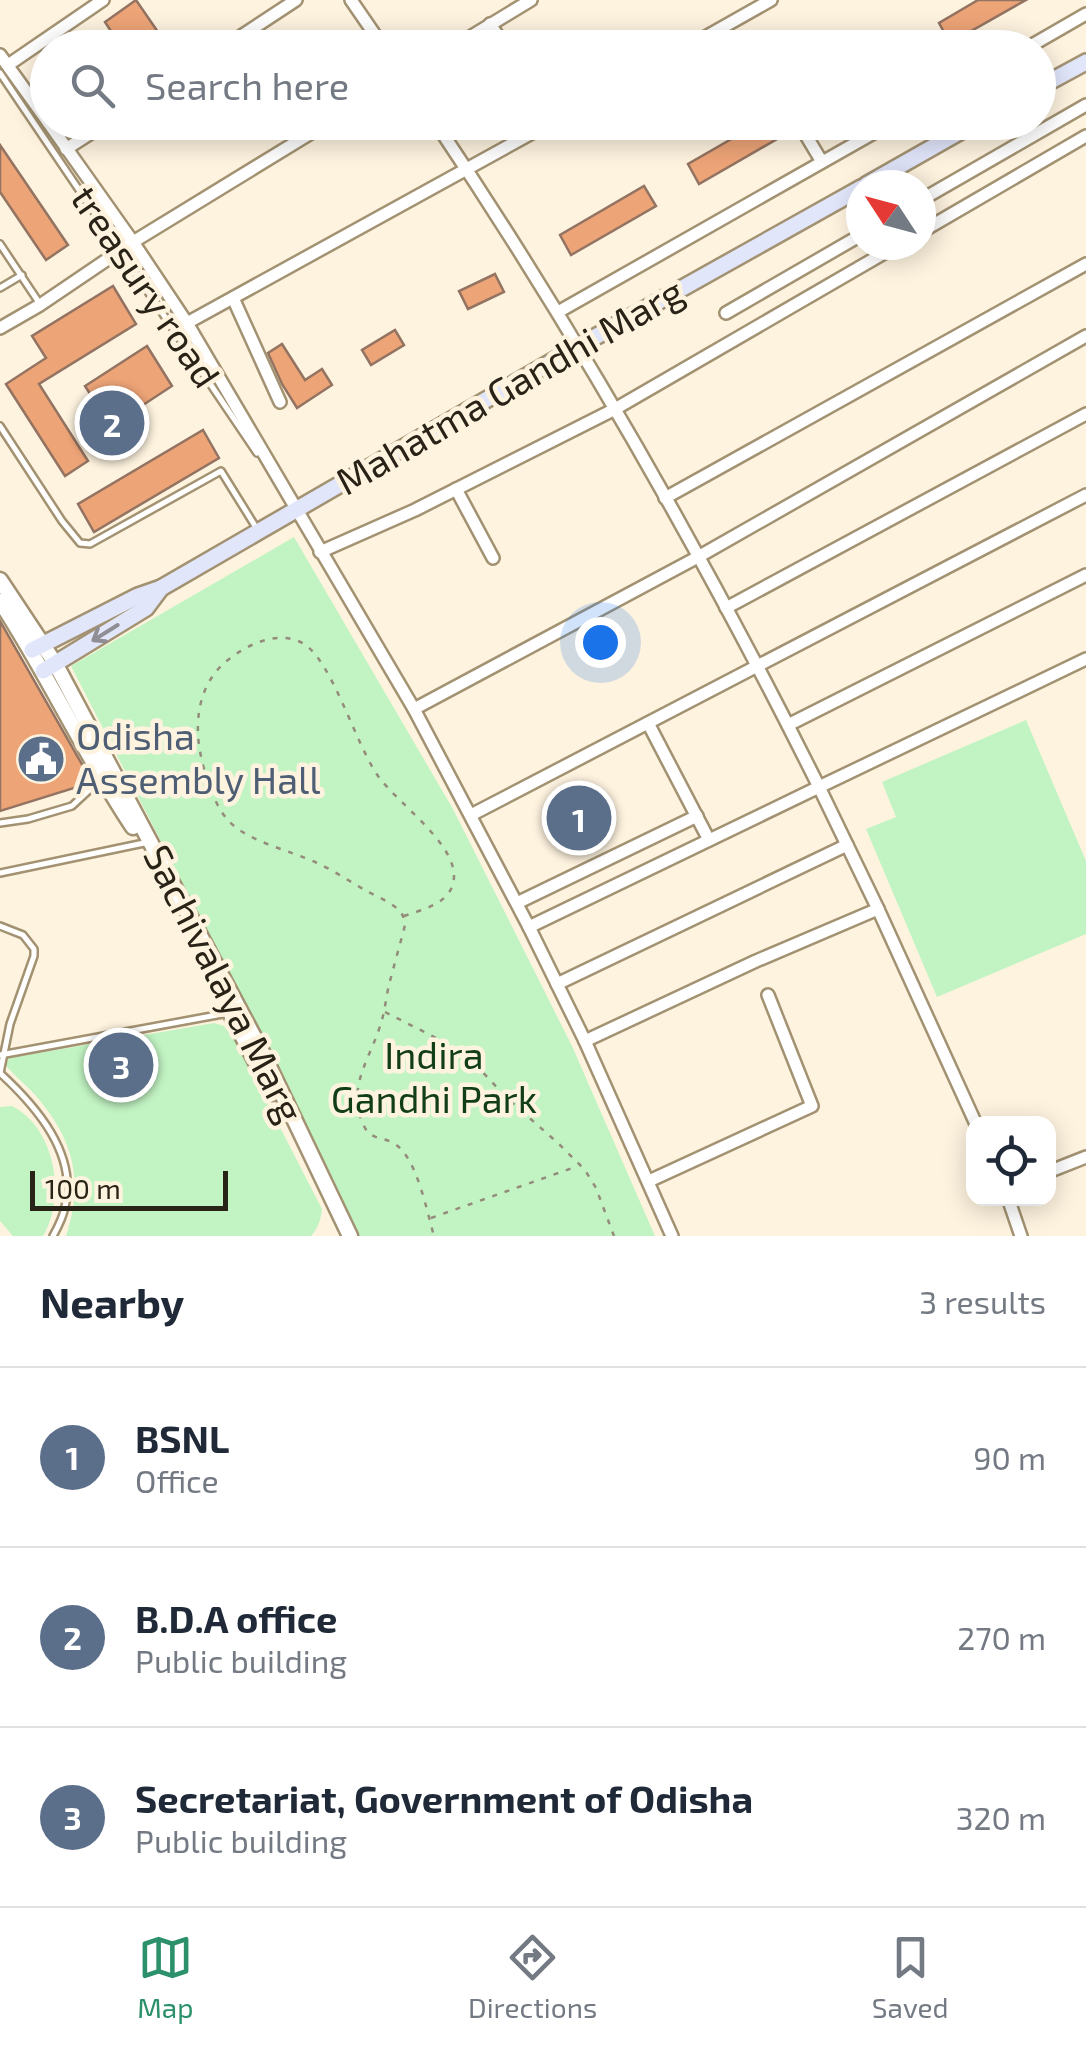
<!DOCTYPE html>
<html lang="en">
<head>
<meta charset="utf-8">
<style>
  body { margin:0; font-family:"Exo 2",sans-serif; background:#f2f2f3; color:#1f2937 }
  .controls { position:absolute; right:30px; bottom:30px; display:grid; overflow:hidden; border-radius:20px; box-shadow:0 5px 25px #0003 }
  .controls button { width:90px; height:90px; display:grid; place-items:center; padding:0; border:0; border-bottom:2px solid #e0e1e3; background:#fff; color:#1f2937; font:50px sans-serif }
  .compass { position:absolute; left:846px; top:170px; width:90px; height:90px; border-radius:50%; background:#fff; box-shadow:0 5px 25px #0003; rotate:306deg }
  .scale { position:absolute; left:30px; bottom:25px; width:198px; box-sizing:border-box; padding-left:10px; border:5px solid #292216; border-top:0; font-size:28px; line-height:35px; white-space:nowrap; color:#292216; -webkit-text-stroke:8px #fef3df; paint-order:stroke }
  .you { position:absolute; left:600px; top:642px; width:35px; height:35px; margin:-25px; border:8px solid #fff; border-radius:50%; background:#1a73e8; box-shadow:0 0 0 15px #1a73e833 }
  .badge { display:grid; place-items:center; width:65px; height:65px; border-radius:50%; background:#2c906b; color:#fff; font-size:32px; font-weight:700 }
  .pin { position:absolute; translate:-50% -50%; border:5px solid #fff; box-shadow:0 2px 10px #0006 }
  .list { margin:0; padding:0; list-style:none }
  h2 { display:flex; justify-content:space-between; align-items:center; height:130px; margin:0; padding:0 40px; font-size:42px }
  h2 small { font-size:32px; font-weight:400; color:#747a83 }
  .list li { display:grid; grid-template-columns:65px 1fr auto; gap:30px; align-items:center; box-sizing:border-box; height:180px; padding:0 40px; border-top:2px solid #e0e1e3 }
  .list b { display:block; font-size:38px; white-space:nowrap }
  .list p { margin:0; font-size:32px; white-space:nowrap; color:#747a83 }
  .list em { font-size:32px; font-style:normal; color:#747a83 }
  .icon { flex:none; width:55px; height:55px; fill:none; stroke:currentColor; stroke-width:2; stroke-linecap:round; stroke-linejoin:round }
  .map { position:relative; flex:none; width:1086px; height:1236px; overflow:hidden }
  .search { position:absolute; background:#fff; box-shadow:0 5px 25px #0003; left:30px; right:30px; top:30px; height:110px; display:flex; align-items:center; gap:25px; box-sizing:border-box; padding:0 35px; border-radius:55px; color:#747a83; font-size:38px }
  .sheet { height:670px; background:#fff }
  nav { display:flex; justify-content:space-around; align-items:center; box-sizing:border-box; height:140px; border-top:2px solid #e0e1e3; background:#fff; font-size:28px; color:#747a83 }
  nav a { display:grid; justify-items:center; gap:5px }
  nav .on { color:#2c906b }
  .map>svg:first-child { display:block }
  .green { fill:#c2f4c3 }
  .building { fill:#eda477; stroke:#937361; stroke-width:2.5 }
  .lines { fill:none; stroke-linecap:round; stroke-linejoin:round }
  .service-casing { stroke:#a39272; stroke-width:10 }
  .minor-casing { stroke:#a39272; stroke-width:16 }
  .tertiary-casing { stroke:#a39272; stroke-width:19 }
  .secondary-casing { stroke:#a39272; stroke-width:20 }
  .path { stroke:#948b7b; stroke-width:2.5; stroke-dasharray:5 8; stroke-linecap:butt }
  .service { stroke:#fff; stroke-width:5 }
  .minor { stroke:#fff; stroke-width:11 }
  .tertiary { stroke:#fff; stroke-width:14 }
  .secondary { stroke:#e2e6fb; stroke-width:15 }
  .oneway { stroke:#8f8e94 }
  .labels { text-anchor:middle; stroke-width:9; stroke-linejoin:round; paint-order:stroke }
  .street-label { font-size:38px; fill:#292216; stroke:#fef3df }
  .service-label { font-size:38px; fill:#4e5e75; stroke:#fef3df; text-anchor:start }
  .park-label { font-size:38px; fill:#123e17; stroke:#fef3df }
</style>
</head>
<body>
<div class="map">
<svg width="1086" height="1236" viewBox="0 0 1086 1236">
  <rect width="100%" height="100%" fill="#fef3df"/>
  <g class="green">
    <polygon points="294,537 453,809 572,1046 655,1236 357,1236 250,1015 71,666"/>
    <polygon points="1026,720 1086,861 1086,934 937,997 866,829 896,817 882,782"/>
    <path d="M214,1023L224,1026L230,1030L322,1209C321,1219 318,1229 311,1236H66C84,1181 74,1140 36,1096C27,1086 17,1078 8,1068L6,1065L9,1058Z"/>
    <path d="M12,1106C56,1128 66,1198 43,1236H13L0,1221V1107Z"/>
  </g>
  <g class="building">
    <polygon points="136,0 169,48 122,48 105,22"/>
    <polygon points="978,0 1026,0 950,43 939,23"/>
    <polygon points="761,122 778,122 784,135 699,184 688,164"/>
    <polygon points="0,145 68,245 46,260 0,192"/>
    <polygon points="644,186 656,206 571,255 560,235"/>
    <polygon points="495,274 504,292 468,309 459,291"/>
    <polygon points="113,286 136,324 39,384 88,461 65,476 6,384 46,358 32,336"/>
    <polygon points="395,330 404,345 371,365 362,350"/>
    <polygon points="282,344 305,380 322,369 332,385 297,408 282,384 268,353"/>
    <polygon points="147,346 172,386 111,426 85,386"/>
    <polygon points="203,430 219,458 94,532 78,504"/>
    <polygon points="0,621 91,780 87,784 0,811"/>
  </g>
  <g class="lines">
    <g class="service-casing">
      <g id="service">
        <polyline points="0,73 257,453"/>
        <polyline points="0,244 40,304"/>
        <polyline points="0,288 22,275"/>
        <polyline points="0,426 62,521 80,543 90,544 221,471 257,529"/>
        <polyline points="0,823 28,819 72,806 100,780"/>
        <polyline points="0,873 144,843"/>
        <polyline points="0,926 23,935 34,949 34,956 10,1024 0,1073"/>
        <polyline points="0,1055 228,1013"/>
        <path d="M0,1073C36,1106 78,1154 65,1207C63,1217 58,1227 53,1236"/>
      </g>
    </g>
    <g class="minor-casing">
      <g id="minor">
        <polyline points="351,0 384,48"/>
        <polyline points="490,24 506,48"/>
        <polyline points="223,48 296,0"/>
        <polyline points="452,48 531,0"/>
        <polyline points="686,48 771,0"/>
        <polyline points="1027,48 1086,14"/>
        <polyline points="0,55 48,122"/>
        <polyline points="8,65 103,0"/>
        <polyline points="48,122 133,242 187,323 414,709 529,927 585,1041 672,1236"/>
        <path d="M435,122C578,335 705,558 819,787L529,927"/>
        <polyline points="798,122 822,162"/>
        <polyline points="66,149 108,122"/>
        <polyline points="921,200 1086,105"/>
        <polyline points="921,232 1086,136"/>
        <polyline points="233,298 280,402"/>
        <polyline points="558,312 893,122"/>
        <polyline points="726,313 861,235"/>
        <polyline points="187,323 552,122"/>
        <polyline points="0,328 40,305 133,242 329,122"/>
        <polyline points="456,489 493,558"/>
        <polyline points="665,498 1086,264"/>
        <polyline points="320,552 415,510 615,409 898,245"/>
        <polyline points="726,608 1086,414"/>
        <polyline points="414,709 698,557 1086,336"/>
        <polyline points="648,723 709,840"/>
        <polyline points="788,725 1086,575"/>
        <polyline points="471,815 1086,495"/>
        <polyline points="517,903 697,816"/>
        <polyline points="557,984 847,845"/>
        <polyline points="585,1041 756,961 878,909"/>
        <polyline points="976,1124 878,909 819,787 1086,659"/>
        <polyline points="1048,1172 1086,1157"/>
        <polyline points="649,1181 812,1106 768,995"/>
        <polyline points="1008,1198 1021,1236"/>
      </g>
    </g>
    <g class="tertiary-casing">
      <g id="tertiary">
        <polyline points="0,580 55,663 263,1054 350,1236"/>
        <path d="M0,601C48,674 84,754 133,827"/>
        <polyline points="231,1014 272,1093"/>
      </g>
    </g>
    <g class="secondary-casing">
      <g id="secondary">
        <polyline points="1038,88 1086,62"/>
        <polyline points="866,185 977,122"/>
        <polyline points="32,650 138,596 161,588 579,346 861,188"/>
        <polyline points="43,671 146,608 161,588"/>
      </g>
    </g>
    <g class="path">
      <path d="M404,916C424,909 453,903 454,877C455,842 397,803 378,776C356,745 332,661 304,644C278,628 243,646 222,665C203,684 197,708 198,734C199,758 211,801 227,819C245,841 289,850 315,862C333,870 351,882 368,892C377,896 387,901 394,906C402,912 404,916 405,925C400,945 394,965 389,985C386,997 385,1011 381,1023C371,1058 345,1088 364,1126C371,1141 383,1136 395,1144C417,1158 427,1212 434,1236"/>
      <polyline points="385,1012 454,1047 473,1062 508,1099 559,1144 585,1170 596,1188 614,1236"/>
      <polyline points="431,1218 578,1166"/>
    </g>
    <use href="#service" class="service"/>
    <use href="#minor" class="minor"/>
    <use href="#tertiary" class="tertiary"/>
    <use href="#secondary" class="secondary"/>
  </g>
  <defs><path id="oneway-shaft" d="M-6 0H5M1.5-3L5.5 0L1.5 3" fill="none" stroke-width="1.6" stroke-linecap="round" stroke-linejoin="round" transform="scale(2.5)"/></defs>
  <use class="oneway" href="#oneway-shaft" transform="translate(105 633) rotate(148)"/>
  <defs>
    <g id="civic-disc" transform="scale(2.5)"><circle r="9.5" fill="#5c6f8a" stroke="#fef3df"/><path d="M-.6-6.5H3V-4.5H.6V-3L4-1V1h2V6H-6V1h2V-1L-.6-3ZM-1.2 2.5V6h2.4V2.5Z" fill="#fff"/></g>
  </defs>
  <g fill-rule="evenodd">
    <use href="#civic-disc" x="41" y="759"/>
  </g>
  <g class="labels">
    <g class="street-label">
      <text transform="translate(145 287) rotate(56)" y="13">treasury road</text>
      <text transform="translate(510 387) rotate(-30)" y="13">Mahatma Gandhi Marg</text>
      <text transform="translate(223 984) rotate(63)" y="13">Sachivalaya Marg</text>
    </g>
    <g class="service-label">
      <text x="76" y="750">Odisha<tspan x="76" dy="44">Assembly Hall</tspan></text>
    </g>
    <g class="park-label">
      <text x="434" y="1069">Indira<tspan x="434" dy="44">Gandhi Park</tspan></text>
    </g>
  </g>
</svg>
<div class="controls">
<button><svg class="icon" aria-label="locate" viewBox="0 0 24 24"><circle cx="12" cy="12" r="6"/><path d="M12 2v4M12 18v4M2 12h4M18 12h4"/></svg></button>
</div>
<svg class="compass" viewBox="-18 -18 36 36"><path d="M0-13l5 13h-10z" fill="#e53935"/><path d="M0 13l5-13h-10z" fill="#747a83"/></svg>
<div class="scale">100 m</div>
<div class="you"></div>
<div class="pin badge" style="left:579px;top:818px;background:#5c6f8a">1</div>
<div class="pin badge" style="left:112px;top:423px;background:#5c6f8a">2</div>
<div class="pin badge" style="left:121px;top:1065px;background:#5c6f8a">3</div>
<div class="search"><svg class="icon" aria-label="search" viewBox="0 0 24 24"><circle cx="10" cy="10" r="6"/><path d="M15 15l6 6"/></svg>Search here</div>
</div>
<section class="sheet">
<h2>Nearby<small>3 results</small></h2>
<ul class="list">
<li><span class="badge" style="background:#5c6f8a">1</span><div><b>BSNL</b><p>Office</p></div><em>90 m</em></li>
<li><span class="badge" style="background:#5c6f8a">2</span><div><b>B.D.A office</b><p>Public building</p></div><em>270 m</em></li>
<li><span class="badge" style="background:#5c6f8a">3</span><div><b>Secretariat, Government of Odisha</b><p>Public building</p></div><em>320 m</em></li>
</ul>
</section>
<nav>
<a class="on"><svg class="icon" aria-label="map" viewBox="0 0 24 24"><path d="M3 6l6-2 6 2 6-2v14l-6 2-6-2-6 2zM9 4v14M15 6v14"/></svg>Map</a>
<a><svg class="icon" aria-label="directions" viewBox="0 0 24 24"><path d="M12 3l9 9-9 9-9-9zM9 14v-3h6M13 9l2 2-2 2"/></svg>Directions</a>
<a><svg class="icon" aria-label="saved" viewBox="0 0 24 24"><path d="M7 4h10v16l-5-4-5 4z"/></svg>Saved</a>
</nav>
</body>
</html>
